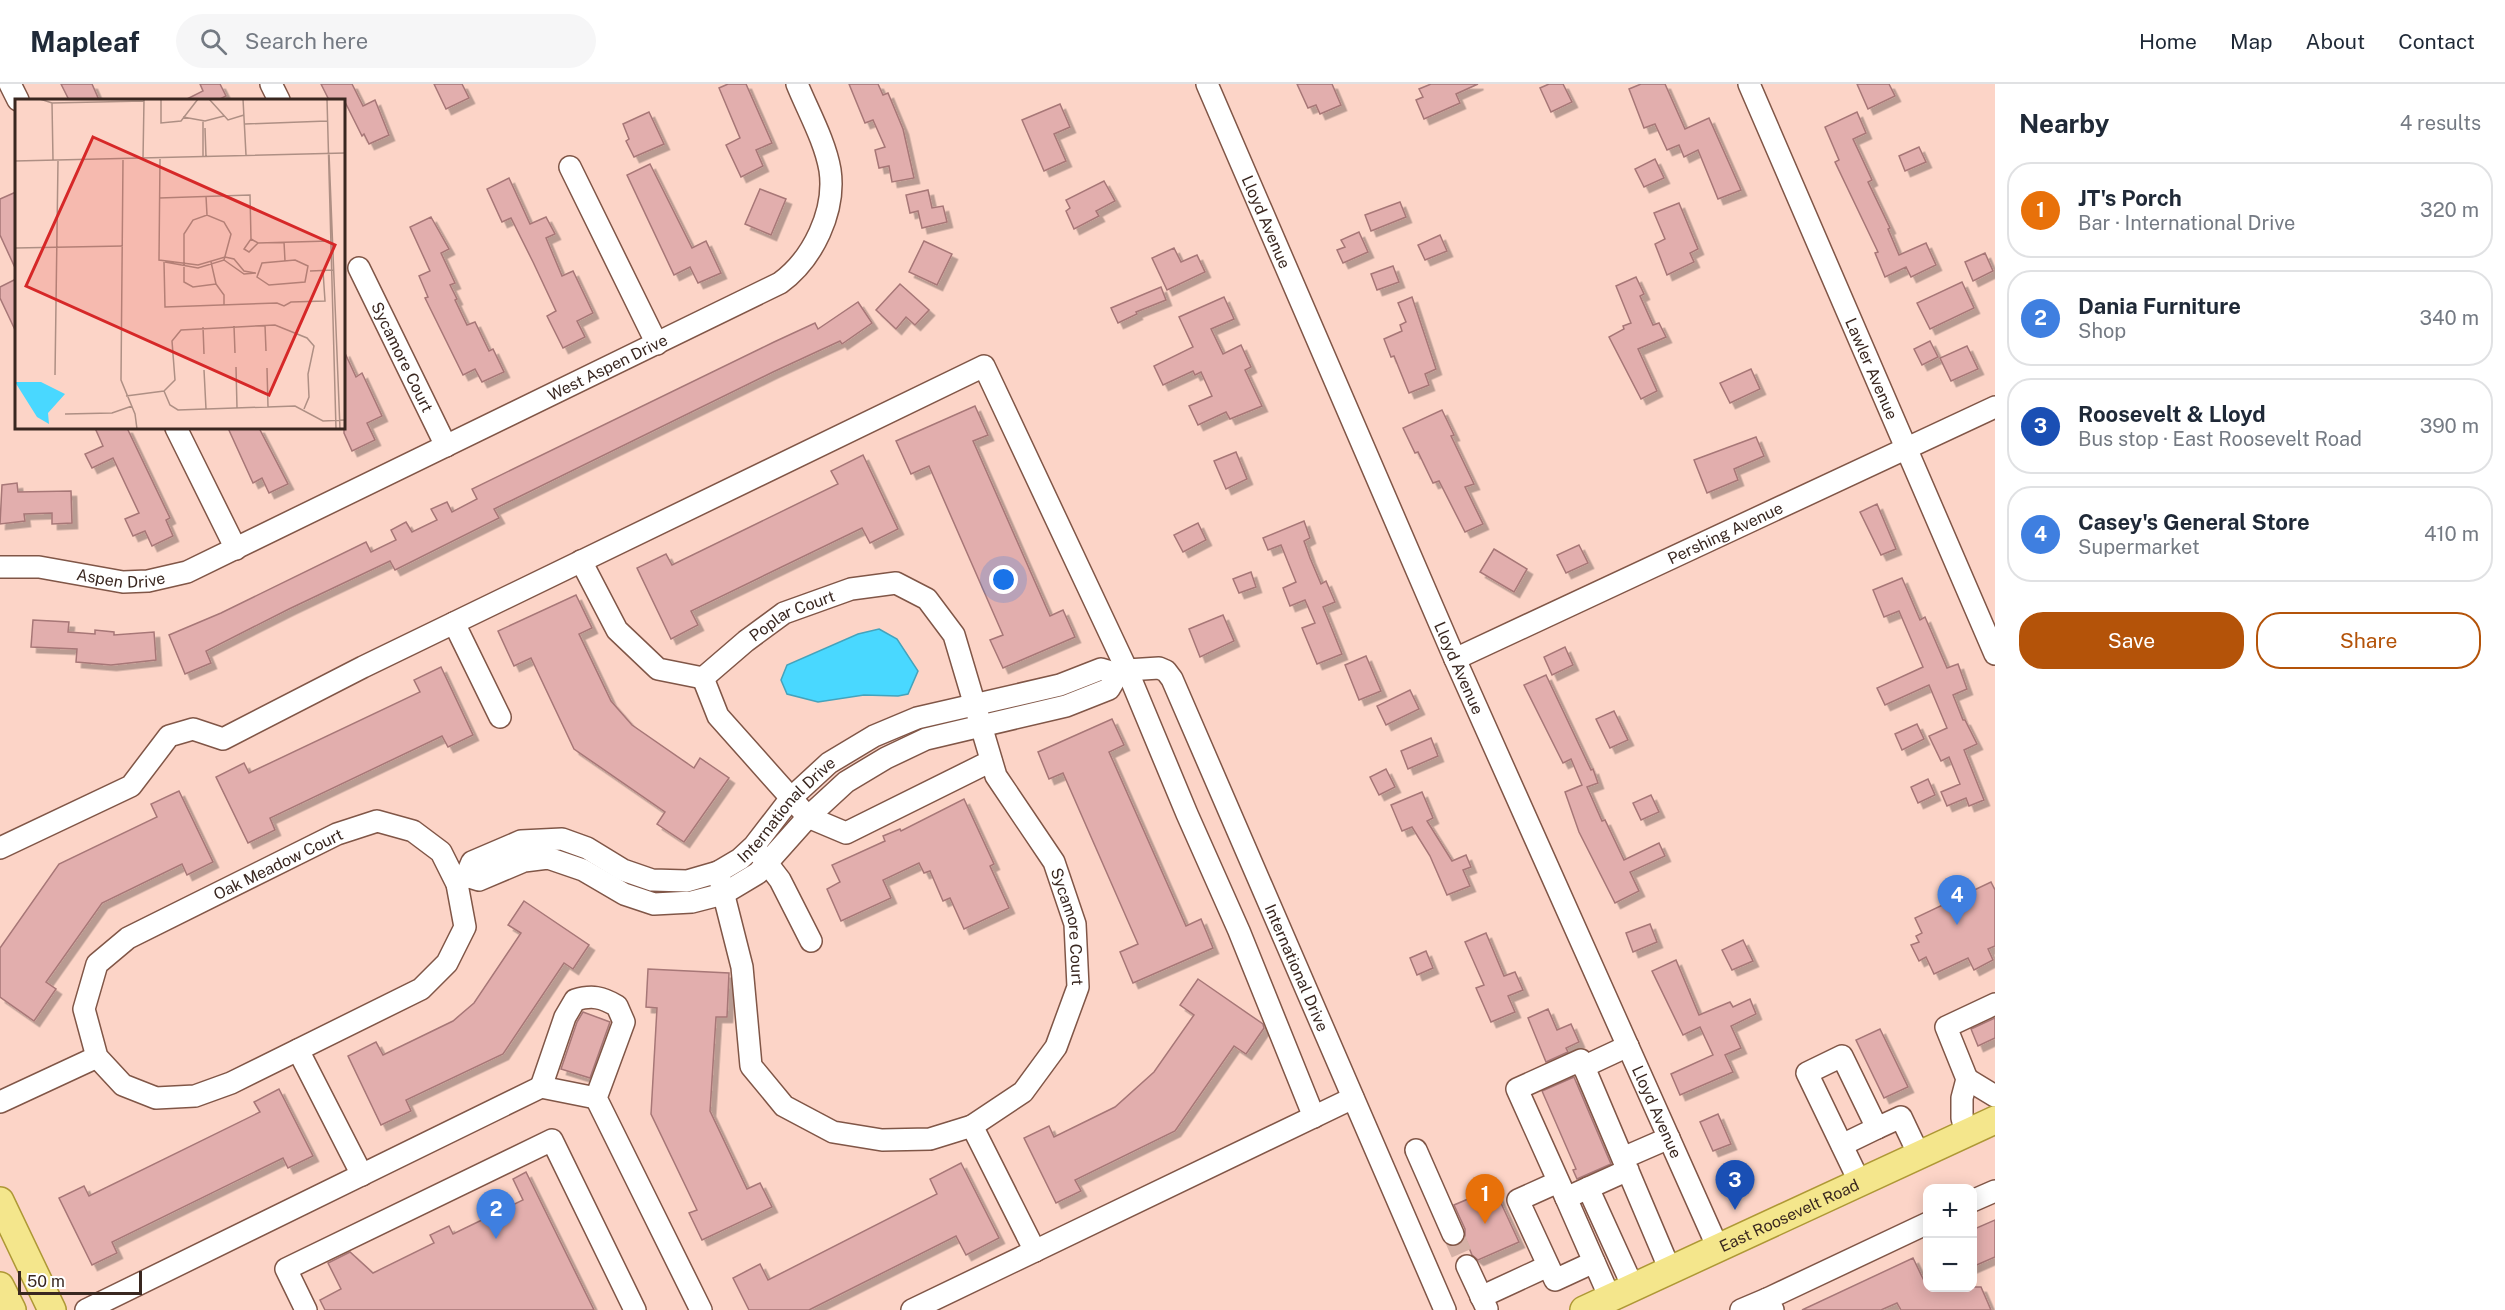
<!DOCTYPE html>
<html lang="en">
<head>
<meta charset="utf-8">
<style>
  body { margin:0; font-family:"Public Sans",sans-serif; background:#f6f6f7; color:#1f2937 }
  .controls { position:absolute; right:18px; bottom:18px; display:grid; overflow:hidden; border-radius:12px; box-shadow:0 3px 15px #0003 }
  .controls button { width:54px; height:54px; display:grid; place-items:center; padding:0; border:0; border-bottom:2px solid #e0e1e3; background:#fff; color:#1f2937; font:30px sans-serif }
  .scale { position:absolute; left:18px; bottom:15px; width:124px; box-sizing:border-box; padding-left:6px; border:3px solid #392720; border-top:0; font-size:16px; line-height:21px; white-space:nowrap; color:#392720; -webkit-text-stroke:4px #fff; paint-order:stroke }
  .you { position:absolute; left:1004px; top:496px; width:21px; height:21px; margin:-15px; border:4px solid #fff; border-radius:50%; background:#1a73e8; box-shadow:0 0 0 9px #1a73e833 }
  .badge { display:grid; place-items:center; width:39px; height:39px; border-radius:50%; background:#b45309; color:#fff; font-size:20px; font-weight:700 }
  .pin { position:absolute; translate:-50% -50px; filter:drop-shadow(0 2px 3px #0008) }
  .pin::after { content:''; position:absolute; top:32px; width:21px; height:18px; background:inherit; clip-path:polygon(0 0,100% 0,50% 100%) }
  .list { margin:0; padding:0; list-style:none }
  h2 { display:flex; justify-content:space-between; align-items:center; height:78px; margin:0; padding:0 24px; font-size:26px }
  h2 small { font-size:20px; font-weight:400; color:#747a83 }
  .list li { display:grid; grid-template-columns:39px 1fr auto; gap:18px; align-items:center; box-sizing:border-box; height:96px; margin:0 12px 12px; padding:0 12px; border:2px solid #e0e1e3; border-radius:24px }
  .list b { display:block; font-size:22px; white-space:nowrap }
  .list p { margin:0; font-size:20px; white-space:nowrap; color:#747a83 }
  .list em { font-size:20px; font-style:normal; color:#747a83 }
  .actions { display:flex; gap:12px; padding:18px 24px }
  .actions a { flex:1; padding:14px 0; border:2px solid #b45309; border-radius:24px; text-align:center; font-size:21px; color:#b45309 }
  .actions .main { background:#b45309; color:#fff }
  .icon { flex:none; width:33px; height:33px; fill:none; stroke:currentColor; stroke-width:2; stroke-linecap:round; stroke-linejoin:round }
  .map { position:relative; flex:none; width:1995px; height:1226px; overflow:hidden }
  header { display:flex; align-items:center; gap:36px; box-sizing:border-box; height:84px; padding:0 30px; background:#fff; border-bottom:2px solid #e0e1e3 }
  header strong { font-size:28px }
  nav { display:flex; gap:33px; margin-inline-start:auto; font-size:21px }
  .search { width:420px; height:54px; background:#f6f6f7; display:flex; align-items:center; gap:15px; box-sizing:border-box; padding:0 21px; border-radius:33px; color:#747a83; font-size:22px }
  main { display:flex }
  aside { flex:1; background:#fff }
  .map>svg:first-child { display:block }
  .water { fill:#49d8ff; stroke:#44a3bc; stroke-width:1.5 }
  .building { fill:#e2aead; stroke:#a77777; stroke-width:1.5; filter:url(#shadow) }
  .lines { fill:none; stroke-linecap:round; stroke-linejoin:round }
  .minor-tunnel { stroke:#d5b1a6; stroke-width:21; stroke-dasharray:21 10; stroke-linecap:butt }
  .minor-casing { stroke:#805647; stroke-width:24 }
  .major-casing { stroke:#ae9835; stroke-width:30 }
  .minor { stroke:#fff; stroke-width:21 }
  .major { stroke:#f4e68c; stroke-width:27 }
  .labels { text-anchor:middle; stroke-width:5; stroke-linejoin:round; paint-order:stroke }
  .street-label { font-size:16px; fill:#392720; stroke:#fff }
  .inset-road { fill:none; stroke:#ae8f84; stroke-width:1.5 }
  .view { fill:#d62828; fill-opacity:0.15; stroke:#d62828; stroke-width:3 }
  .inset-edge { fill:none; stroke:#392720; stroke-width:3 }
</style>
</head>
<body>
<header>
<strong>Mapleaf</strong>
<div class="search"><svg class="icon" aria-label="search" viewBox="0 0 24 24"><circle cx="10" cy="10" r="6"/><path d="M15 15l6 6"/></svg>Search here</div>
<nav><a>Home</a><a>Map</a><a>About</a><a>Contact</a></nav>
</header>
<main>
<div class="map">
<svg width="1995" height="1226" viewBox="0 0 1995 1226">
  <defs>
    <filter id="shadow"><feDropShadow dx="5.5" dy="5.5" stdDeviation="0" flood-color="#0004"/></filter>
  </defs>
  <rect width="100%" height="100%" fill="#fcd4c7"/>
  <polygon class="water" points="879,545 897,555 918,587 908,610 898,612 864,611 818,618 787,610 781,596 787,581 858,550"/>
  <g class="building">
    <polygon points="61,0 92,0 99,16 69,16"/>
    <polygon points="200,0 220,0 226,12 218,16 185,16 203,7"/>
    <polygon points="321,0 352,0 363,22 375,16 389,51 369,60 364,50 362,52 344,16 329,16"/>
    <polygon points="434,0 462,0 469,14 446,25"/>
    <polygon points="728,0 746,0 772,59 756,66 763,82 741,93 726,61 740,54 719,4"/>
    <polygon points="849,0 878,0 883,11 888,9 903,45 914,94 892,98 889,82 879,84 875,66 885,63 873,36 865,39"/>
    <polygon points="1297,0 1332,0 1341,21 1320,30 1316,21 1308,24"/>
    <polygon points="1431,0 1478,0 1456,10 1460,19 1424,35 1416,16 1423,13 1419,5"/>
    <polygon points="1549,0 1563,0 1572,18 1551,28 1540,4"/>
    <polygon points="1641,0 1665,0 1685,45 1709,34 1741,106 1718,115 1698,66 1684,73 1679,61 1667,66 1655,40 1644,44 1629,5"/>
    <polygon points="1857,0 1889,0 1895,12 1868,25"/>
    <polygon points="1060,20 1070,43 1054,50 1066,77 1044,87 1022,36"/>
    <polygon points="649,28 664,60 634,73 626,57 629,55 623,40"/>
    <polygon points="1857,28 1866,49 1853,55 1872,96 1868,98 1890,144 1888,145 1899,171 1926,159 1936,181 1911,193 1906,183 1885,193 1875,169 1878,168 1835,78 1839,76 1825,43"/>
    <polygon points="1919,63 1926,78 1905,87 1899,72"/>
    <polygon points="1655,75 1664,94 1644,103 1635,85"/>
    <polygon points="650,80 692,164 706,157 721,189 698,199 690,183 674,191 627,91"/>
    <polygon points="509,94 530,140 546,133 555,150 546,154 562,192 573,187 593,229 577,237 585,253 563,264 547,232 556,227 533,178 511,134 502,138 487,105"/>
    <polygon points="1104,97 1115,117 1096,127 1099,132 1074,145 1066,127 1070,124 1066,116"/>
    <polygon points="760,105 786,115 771,151 745,140"/>
    <polygon points="928,106 932,124 943,122 947,138 922,144 918,127 910,129 906,111"/>
    <polygon points="16,108 16,186 0,151 0,115"/>
    <polygon points="1400,118 1406,133 1371,147 1365,131"/>
    <polygon points="1679,119 1698,165 1690,169 1694,178 1667,191 1655,160 1665,155 1654,129"/>
    <polygon points="431,133 449,165 441,169 455,199 450,201 457,215 455,216 467,241 475,238 489,267 493,265 504,288 482,298 475,285 463,291 425,214 428,213 419,192 430,187 410,143"/>
    <polygon points="1359,148 1368,168 1343,179 1337,166 1345,163 1341,156"/>
    <polygon points="1440,151 1447,167 1425,176 1418,161"/>
    <polygon points="924,157 952,170 937,201 909,188"/>
    <polygon points="1174,164 1181,178 1197,171 1205,188 1167,206 1152,174"/>
    <polygon points="1985,169 1993,187 1973,197 1965,178"/>
    <polygon points="1393,182 1399,198 1377,206 1371,190"/>
    <polygon points="1636,193 1644,210 1640,212 1653,241 1659,239 1666,253 1638,265 1657,307 1641,315 1609,253 1624,245 1623,242 1631,239 1616,202"/>
    <polygon points="16,195 16,248 0,214 0,203"/>
    <polygon points="1962,198 1974,224 1930,245 1917,219"/>
    <polygon points="900,200 929,226 915,241 906,233 896,245 876,226"/>
    <polygon points="1161,203 1166,216 1136,228 1137,230 1118,239 1111,224"/>
    <polygon points="1224,213 1234,235 1211,245 1223,270 1241,261 1251,283 1245,286 1262,322 1230,335 1226,328 1198,341 1189,322 1212,312 1201,288 1195,291 1193,287 1163,301 1154,282 1193,263 1179,233"/>
    <polygon points="1412,213 1436,285 1425,290 1429,301 1409,309 1394,272 1391,273 1384,255 1402,247 1400,241 1406,238 1398,219"/>
    <polygon points="858,218 872,239 842,260 840,257 773,288 494,425 499,434 395,486 390,477 289,525 206,567 211,579 185,590 169,551 221,529 366,458 371,468 396,456 391,446 406,438 412,448 437,436 431,425 447,418 452,428 477,415 472,405 774,258 815,239 818,245"/>
    <polygon points="1930,257 1938,273 1922,281 1914,265"/>
    <polygon points="1967,262 1978,285 1951,297 1940,274"/>
    <polygon points="344,267 356,293 362,289 382,332 367,339 375,356 352,367 344,349"/>
    <polygon points="1751,285 1760,305 1730,319 1720,299"/>
    <polygon points="975,322 988,351 973,357 1050,532 1063,526 1075,553 1003,584 990,556 1003,551 929,382 911,390 896,357"/>
    <polygon points="1442,326 1454,351 1451,352 1474,400 1465,403 1483,440 1465,448 1439,397 1433,399 1418,368 1415,369 1403,344"/>
    <polygon points="95,344 127,344 170,434 166,436 173,452 152,462 145,447 133,452 125,435 139,429 113,374 92,384 85,370 103,362"/>
    <polygon points="228,344 259,344 288,400 269,409 262,394 253,399"/>
    <polygon points="1756,353 1764,372 1734,385 1738,396 1707,409 1694,376"/>
    <polygon points="1236,368 1247,395 1226,405 1214,377"/>
    <polygon points="863,371 898,445 870,459 862,444 691,527 698,541 671,555 637,484 666,470 672,481 838,400 831,387"/>
    <polygon points="17,399 18,408 71,407 72,439 52,440 52,429 24,430 25,437 0,440 2,401"/>
    <polygon points="1877,420 1896,465 1881,471 1860,428"/>
    <polygon points="1304,437 1310,454 1304,457 1310,474 1321,500 1326,497 1335,518 1323,523 1342,570 1317,580 1302,544 1315,539 1305,516 1290,522 1283,504 1296,498 1281,461 1268,466 1263,454"/>
    <polygon points="1198,439 1206,456 1183,468 1174,451"/>
    <polygon points="1579,461 1588,479 1566,489 1557,471"/>
    <polygon points="1494,465 1527,485 1514,508 1480,488"/>
    <polygon points="1251,488 1256,503 1239,509 1233,495"/>
    <polygon points="1902,494 1920,536 1925,533 1947,584 1958,580 1967,605 1953,611 1963,636 1965,636 1977,660 1964,666 1984,716 1969,722 1966,714 1947,722 1941,708 1960,700 1949,673 1941,677 1929,652 1947,644 1929,601 1885,621 1877,604 1923,583 1899,527 1884,533 1873,506"/>
    <polygon points="576,511 592,544 579,550 611,617 632,641 694,684 700,674 729,694 684,758 657,740 665,728 574,665 531,574 514,582 498,547"/>
    <polygon points="1223,531 1234,557 1200,573 1189,545"/>
    <polygon points="33,536 69,538 68,548 95,550 95,546 114,548 114,551 154,548 156,576 111,581 76,578 77,565 31,563"/>
    <polygon points="1565,563 1573,581 1552,591 1544,573"/>
    <polygon points="1366,572 1381,607 1359,616 1345,581"/>
    <polygon points="441,583 473,651 448,663 442,652 270,734 275,746 248,759 216,693 244,679 249,689 420,608 414,596"/>
    <polygon points="1546,591 1591,686 1593,685 1598,699 1587,703 1602,737 1605,736 1624,776 1659,759 1665,772 1630,788 1639,807 1615,819 1579,748 1565,708 1582,701 1571,675 1563,679 1524,601"/>
    <polygon points="1410,606 1419,625 1386,641 1377,622"/>
    <polygon points="1614,627 1628,656 1610,664 1596,635"/>
    <polygon points="1112,635 1124,661 1109,668 1186,842 1201,835 1213,864 1133,899 1120,868 1138,860 1063,689 1049,695 1038,668"/>
    <polygon points="1917,640 1924,655 1902,666 1895,650"/>
    <polygon points="1431,654 1438,672 1408,685 1401,667"/>
    <polygon points="1386,685 1395,703 1379,711 1370,693"/>
    <polygon points="1928,695 1935,711 1918,719 1911,703"/>
    <polygon points="179,707 213,778 187,791 182,780 102,819 46,898 56,905 34,937 0,913 0,864 59,780 157,733 151,720"/>
    <polygon points="1422,708 1433,734 1427,737 1452,777 1466,771 1471,783 1463,786 1470,802 1447,811 1430,772 1412,743 1402,747 1391,721"/>
    <polygon points="1651,711 1659,728 1641,736 1633,719"/>
    <polygon points="964,715 994,780 990,782 1009,824 964,845 950,814 943,817 930,787 924,789 919,779 883,796 891,814 841,837 827,805 840,798 832,781 885,757 883,752 900,745 901,747"/>
    <polygon points="1991,798 1995,806 1995,862 1988,865 1993,876 1974,886 1968,874 1934,890 1926,873 1919,877 1911,861 1919,858 1916,852 1922,849 1915,834"/>
    <polygon points="524,817 589,861 573,885 564,879 503,970 406,1016 411,1027 381,1041 348,972 376,958 383,971 453,937 474,919 521,849 508,841"/>
    <polygon points="1650,840 1657,858 1633,868 1626,849"/>
    <polygon points="1486,849 1504,892 1515,888 1523,906 1508,912 1515,928 1491,938 1476,904 1484,901 1465,858"/>
    <polygon points="1743,856 1753,877 1732,886 1722,866"/>
    <polygon points="1426,867 1433,884 1417,891 1410,874"/>
    <polygon points="1676,876 1699,931 1730,918 1733,923 1750,915 1756,930 1731,942 1741,964 1725,971 1733,988 1680,1011 1671,990 1713,971 1700,943 1683,951 1652,887"/>
    <polygon points="648,885 729,889 727,933 716,933 710,1027 747,1105 760,1099 772,1123 702,1156 689,1129 697,1126 651,1030 657,924 646,923"/>
    <polygon points="1198,895 1263,940 1264,944 1246,970 1234,962 1175,1047 1075,1096 1081,1107 1056,1119 1024,1054 1049,1042 1054,1053 1115,1023 1154,988 1194,931 1180,921"/>
    <polygon points="1548,925 1557,946 1571,940 1579,958 1566,964 1568,968 1546,978 1528,934"/>
    <polygon points="583,928 610,938 590,994 561,985 577,938"/>
    <polygon points="1995,934 1995,954 1978,962 1971,945"/>
    <polygon points="1880,945 1908,1003 1884,1014 1856,956"/>
    <polygon points="1574,993 1611,1080 1577,1095 1573,1086 1576,1085 1542,1007"/>
    <polygon points="279,1005 313,1072 288,1084 283,1074 112,1158 117,1169 92,1181 59,1114 84,1102 89,1112 260,1028 254,1018"/>
    <polygon points="1718,1030 1731,1060 1713,1067 1700,1038"/>
    <polygon points="961,1079 999,1154 966,1171 956,1152 809,1226 749,1226 733,1194 760,1180 768,1196 937,1110 930,1095"/>
    <polygon points="526,1088 594,1226 325,1226 320,1216 341,1205 328,1179 350,1168 373,1189 434,1159 430,1151 449,1142 453,1150 523,1116 513,1095"/>
    <polygon points="1494,1104 1519,1158 1478,1176 1472,1171 1465,1154 1465,1145 1454,1121"/>
    <polygon points="1995,1136 1995,1173 1972,1183 1972,1146"/>
    <polygon points="1913,1174 1927,1203 1981,1203 1991,1226 1901,1226 1897,1219 1881,1226 1802,1226"/>
  </g>
  <g class="lines">
    <polyline class="minor-tunnel" points="1453,1150 1467,1182"/>
    <g class="minor-casing">
      <g id="minor">
        <polyline points="10,0 18,16"/>
        <polyline points="271,0 279,16"/>
        <path id="s1" d="M1207,0L1455,575L1718,1164"/>
        <path id="s2" d="M1749,0L1995,570"/>
        <polyline points="570,83 657,260"/>
        <path id="s3" d="M359,184L446,362"/>
        <polyline points="176,344 236,465"/>
        <polyline points="581,477 617,546 658,585 703,594"/>
        <path id="s4" d="M0,483H39L123,498L148,497L187,488L780,199C813,175 836,127 830,86C825,57 808,27 797,0"/>
        <polyline points="454,539 500,633"/>
        <path id="s5" d="M1455,575L1995,323"/>
        <path id="s6" d="M703,594L746,557L784,529L851,505L896,499L927,515L954,551L996,692L1054,778L1075,840L1078,903L1056,963L1023,1008L972,1042L930,1055L882,1056L833,1048L784,1022L751,982L742,883L718,788"/>
        <polyline points="703,594 718,632 808,733 846,749 991,677"/>
        <polygon points="377,737 413,747 441,768 457,800 465,843 447,879 421,905 231,999 195,1012 156,1014 123,1001 97,973 84,925 97,880 128,854 337,750"/>
        <polyline points="0,764 131,702 169,652 193,645 223,655 363,583 984,282 1127,586 1187,730 1239,847 1314,1033"/>
        <polyline points="760,770 780,796 811,857"/>
        <path id="s7" d="M466,792L479,796L524,777L548,774L583,786L624,810L654,820L692,818L723,810L758,789L808,733L846,698L886,674L926,655L1066,622L1109,605L1118,590L1127,586L1159,584L1166,587L1172,595L1445,1226"/>
        <path id="s8" d="M457,800L466,792L472,778L521,757L562,755L587,764L623,786L652,796L687,797L718,788L740,775L754,762L791,714L829,679L874,652L917,634L1060,601L1101,585L1118,590"/>
        <polyline points="298,966 362,1091"/>
        <polyline points="1583,983 1628,962"/>
        <polyline points="1967,995 1995,1012"/>
        <path d="M541,1003L565,933L575,916C592,911 602,913 617,922L624,938L596,1014L701,1226"/>
        <polyline points="0,1018 97,973"/>
        <polyline points="972,1042 1035,1167"/>
        <polyline points="1966,1049 1962,1034 1962,1014 1967,995 1946,943 1995,920"/>
        <polyline points="1842,1061 1877,1044"/>
        <polyline points="1416,1066 1453,1150"/>
        <polyline points="1623,1074 1669,1054"/>
        <polyline points="1628,1086 1566,1114 1517,1005 1581,976 1670,1186"/>
        <polyline points="1558,1098 1518,1116 1555,1196 1594,1178"/>
        <polyline points="1860,1099 1807,989 1842,972 1877,1044 1901,1033 1919,1071"/>
        <polyline points="1588,1104 1633,1203"/>
        <polyline points="1566,1114 1610,1214"/>
        <polyline points="1972,1117 1995,1107"/>
        <polyline points="1467,1182 1487,1225"/>
        <polyline points="1481,1213 1548,1182"/>
        <polyline points="86,1226 541,1003 596,1014"/>
        <polyline points="306,1226 286,1185 552,1056 635,1226"/>
        <polyline points="912,1226 1353,1014"/>
        <polyline points="1741,1226 1767,1215"/>
        <polyline points="1773,1226 1767,1215 1928,1139"/>
      </g>
    </g>
    <g class="major-casing">
      <g id="major">
        <polyline points="0,1117 52,1226"/>
        <polyline points="0,1202 12,1226"/>
        <path id="s9" d="M1584,1226L1995,1036"/>
      </g>
    </g>
    <use href="#minor" class="minor"/>
    <use href="#major" class="major"/>
  </g>
  <g class="labels">
    <g class="street-label">
      <text dy="6" stroke="none"><textPath href="#s1" startOffset="150">Lloyd Avenue</textPath></text>
      <text dy="6" stroke="none"><textPath href="#s3" startOffset="99">Sycamore Court</textPath></text>
      <text dy="6" stroke="none"><textPath href="#s4" startOffset="657">West Aspen Drive</textPath></text>
      <text dy="6" stroke="none"><textPath href="#s2" startOffset="310">Lawler Avenue</textPath></text>
      <text dy="6" stroke="none"><textPath href="#s5" startOffset="298">Pershing Avenue</textPath></text>
      <text dy="6" stroke="none"><textPath href="#s4" startOffset="122">Aspen Drive</textPath></text>
      <text dy="6" stroke="none"><textPath href="#s6" startOffset="110">Poplar Court</textPath></text>
      <text dy="6" stroke="none"><textPath href="#s1" startOffset="636">Lloyd Avenue</textPath></text>
      <text dy="6" stroke="none"><textPath href="#s8" startOffset="382">International Drive</textPath></text>
      <text transform="translate(278 780) rotate(-26)" y="6">Oak Meadow Court</text>
      <text dy="6" stroke="none"><textPath href="#s6" startOffset="618">Sycamore Court</textPath></text>
      <text dy="6" stroke="none"><textPath href="#s7" startOffset="1113">International Drive</textPath></text>
      <text dy="6" stroke="none"><textPath href="#s1" startOffset="1122">Lloyd Avenue</textPath></text>
      <text dy="6" stroke="none"><textPath href="#s9" startOffset="226">East Roosevelt Road</textPath></text>
    </g>
  </g>
  <g transform="translate(15 15)">
    <rect width="330" height="330" fill="#fcd4c7"/>
    <path d="M0,283H26L50,295L33,314L34,325L22,318Z" fill="#49d8ff"/>
    <path class="inset-road" d="M25,0L37,4L129,2M146,0V24L166,22L183,0M194,0L213,21L229,16M228,0L231,56M312,0L321,330M37,4L38,61M168,18L190,22L209,17M188,22V57M230,25L312,22M190,29L191,58M314,54L325,330M128,60L129,1M145,60L144,161L183,166L210,158L219,160L229,172L240,174M108,61L106,281L120,315L122,330M0,62L330,54M191,97L192,116M144,99L235,96L236,140L229,150L234,153L243,144M236,140L243,144L314,142M269,143L270,162M0,149L108,147M280,161L293,167L290,183L254,186L242,178L247,164ZM149,163L150,208L262,204L269,207L276,203L310,202L308,172M150,163L183,169L209,161L229,175L241,174M196,163L201,185M295,172L319,171M201,185L178,188L169,183V135L178,121L192,116L209,123L216,135L209,161M201,185L209,196V206M250,226L251,252M219,227L220,254M188,228L189,255M221,268L222,309M252,269L253,308M189,271L191,310M40,276L43,62M149,292L160,281L157,242L166,231L260,226L292,239L299,247L293,275L294,298L289,310M149,292L155,306L163,311L280,307L308,322L330,321M111,297L149,292M50,315L97,314L117,307"/>
    <path class="view" d="M78,38L320,146L254,296L11,187Z"/>
    <rect width="330" height="330" class="inset-edge"/>
  </g>
</svg>
<div class="controls">
<button>+</button>
<button>−</button>
</div>
<div class="scale">50 m</div>
<div class="you"></div>
<div class="pin badge" style="left:1485px;top:1140px;background:#e8710a">1</div>
<div class="pin badge" style="left:496px;top:1155px;background:#3f7fe0">2</div>
<div class="pin badge" style="left:1735px;top:1126px;background:#1a4fb4">3</div>
<div class="pin badge" style="left:1957px;top:841px;background:#3f7fe0">4</div>
</div>
<aside>
<h2>Nearby<small>4 results</small></h2>
<ul class="list">
<li><span class="badge" style="background:#e8710a">1</span><div><b>JT's Porch</b><p>Bar · International Drive</p></div><em>320 m</em></li>
<li><span class="badge" style="background:#3f7fe0">2</span><div><b>Dania Furniture</b><p>Shop</p></div><em>340 m</em></li>
<li><span class="badge" style="background:#1a4fb4">3</span><div><b>Roosevelt &amp; Lloyd</b><p>Bus stop · East Roosevelt Road</p></div><em>390 m</em></li>
<li><span class="badge" style="background:#3f7fe0">4</span><div><b>Casey's General Store</b><p>Supermarket</p></div><em>410 m</em></li>
</ul>
<div class="actions"><a class="main">Save</a><a>Share</a></div>
</aside>
</main>
</body>
</html>
